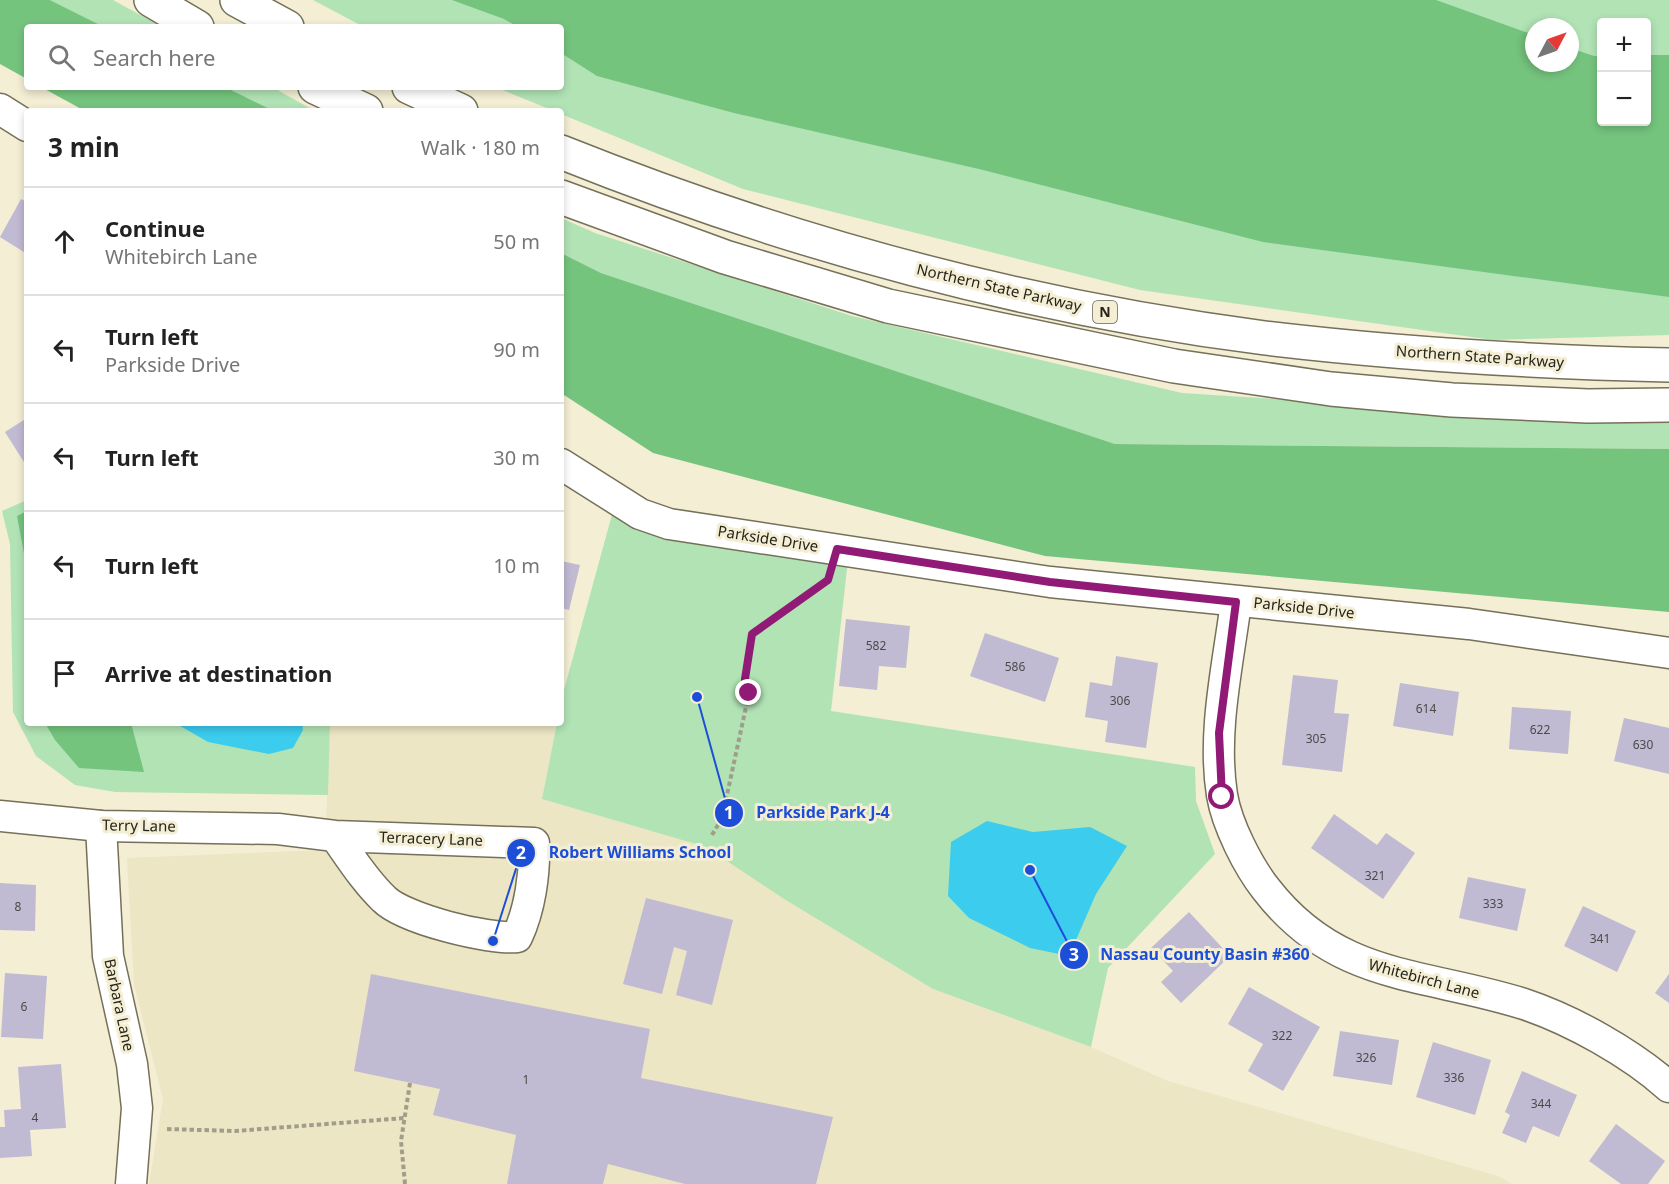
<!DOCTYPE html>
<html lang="en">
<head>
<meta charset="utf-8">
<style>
  body { margin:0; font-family:"Noto Sans",sans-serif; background:#f2f2f2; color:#222 }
  .controls { position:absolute; right:18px; top:18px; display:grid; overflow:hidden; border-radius:6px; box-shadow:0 3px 9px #0003 }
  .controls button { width:54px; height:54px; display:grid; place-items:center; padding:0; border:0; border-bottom:2px solid #e0e0e0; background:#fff; color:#222; font:30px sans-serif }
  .compass { position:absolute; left:1525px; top:18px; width:54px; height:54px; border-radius:50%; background:#fff; box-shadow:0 3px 9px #0003; rotate:49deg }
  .stop { position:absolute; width:18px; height:18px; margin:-14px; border:4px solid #911a77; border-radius:50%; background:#fff }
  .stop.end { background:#911a77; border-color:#fff; box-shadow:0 2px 6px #0008 }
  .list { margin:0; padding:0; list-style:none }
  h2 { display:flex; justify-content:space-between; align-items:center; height:78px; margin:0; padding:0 24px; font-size:26px }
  h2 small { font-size:20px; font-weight:400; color:#767676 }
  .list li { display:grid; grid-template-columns:39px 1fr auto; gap:18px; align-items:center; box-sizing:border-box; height:108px; padding:0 24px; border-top:2px solid #e0e0e0 }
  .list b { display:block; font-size:22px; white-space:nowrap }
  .list p { margin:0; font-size:20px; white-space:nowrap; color:#767676 }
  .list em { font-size:20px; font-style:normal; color:#767676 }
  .icon { flex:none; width:33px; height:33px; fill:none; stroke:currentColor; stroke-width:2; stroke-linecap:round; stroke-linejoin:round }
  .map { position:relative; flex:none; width:1669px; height:1184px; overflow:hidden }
  .search { position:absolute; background:#fff; box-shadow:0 3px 9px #0003; left:24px; top:24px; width:540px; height:66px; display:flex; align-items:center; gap:15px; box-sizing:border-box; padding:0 21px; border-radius:6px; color:#767676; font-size:22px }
  .panel { position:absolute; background:#fff; box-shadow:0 3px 9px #0003; left:24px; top:108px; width:540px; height:618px; border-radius:6px }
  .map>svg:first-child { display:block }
  .built { fill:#ece6c4 }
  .green { fill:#b1e3b5; fill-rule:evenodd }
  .forest { fill:#75c47e }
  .water { fill:#3bccee }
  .building { fill:#c1bad3 }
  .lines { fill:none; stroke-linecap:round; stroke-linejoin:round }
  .street-casing { stroke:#757059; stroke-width:33 }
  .highway-casing { stroke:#757059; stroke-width:36 }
  .path { stroke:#a19d8a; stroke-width:4; stroke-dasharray:4.5 3; stroke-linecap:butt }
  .street { stroke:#fff; stroke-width:30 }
  .highway { stroke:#fff; stroke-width:33 }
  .route { stroke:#911a77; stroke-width:8 }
  .labels { text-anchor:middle; stroke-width:6; stroke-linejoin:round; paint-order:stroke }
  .number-label { font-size:12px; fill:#4d4a48 }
  .shield { fill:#f3eed4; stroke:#646152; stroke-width:1.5 }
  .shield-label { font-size:14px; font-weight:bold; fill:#26241a }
  .street-label { font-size:15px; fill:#26241a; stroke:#f3eed4 }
  .leader { fill:none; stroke:#1d4ed8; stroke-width:2 }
  .callout-dot { fill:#1d4ed8; stroke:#f3eed4; stroke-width:2 }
  .mark-label { font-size:18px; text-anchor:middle; font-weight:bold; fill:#fff }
  .callout-label { font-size:16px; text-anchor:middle; font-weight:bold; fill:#1d4ed8; stroke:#f3eed4; stroke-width:6; stroke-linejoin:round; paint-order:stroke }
</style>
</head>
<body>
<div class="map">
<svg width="1669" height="1184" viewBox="0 0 1669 1184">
  <rect width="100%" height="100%" fill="#f3eed4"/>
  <polygon class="built" points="330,723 557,723 542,799 706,847 784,899 933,989 1091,1047 1168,1081 1498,1176 1512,1184 149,1184 163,1099 134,984 127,858 325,850"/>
  <g class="green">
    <polygon points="50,0 113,0 162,27 104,27"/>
    <path d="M313,0H1669V335L1493,340L1140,290L743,189L561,114V111H554L495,87H561V27H364ZM1602,22H1646V122H1602ZM1534,27H1570V63H1534Z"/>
    <polygon points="225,87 272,87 315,111 274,111"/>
    <polygon points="561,218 595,233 852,316 1182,393 1504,414 1669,419 1669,449 1115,444 601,273 561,253"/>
    <polygon points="27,500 27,723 330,723 328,795 115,792 75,785 36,756 13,712 10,544 2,511"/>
    <polygon points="616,500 849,551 831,711 1195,767 1196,801 1215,854 1108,968 1091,1047 933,989 784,899 706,847 542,799 557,723 561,723 564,690"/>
  </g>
  <g class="forest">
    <polygon points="0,0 50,0 104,27 27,27 27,79 0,64"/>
    <polygon points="452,0 1436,0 1534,35 1534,63 1570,63 1570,48 1594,56 1601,56 1602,122 1646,122 1647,55 1669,55 1669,297 1263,242 979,169 734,113 597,76 561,53 561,27 518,27 504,19"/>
    <polygon points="41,87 225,87 274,111 85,111"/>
    <polygon points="561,253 601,273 1115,444 1669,449 1669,612 1045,556 653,453 561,393"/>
    <polygon points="27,511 27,570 17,516"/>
    <polygon points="45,723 131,723 144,772 79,768 55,740"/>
  </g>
  <g class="water">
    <polygon points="175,723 302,723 303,730 293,748 269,754 208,742"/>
    <polygon points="987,821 1033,832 1090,827 1127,846 1096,894 1069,956 1030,948 969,918 948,896 951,842"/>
  </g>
  <g class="building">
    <polygon points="21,199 27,202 27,254 0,237"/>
    <polygon points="27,418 27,467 5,432"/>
    <polygon points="561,561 580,565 569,610 561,608"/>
    <polygon points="846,619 910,626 906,668 879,666 877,690 839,686"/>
    <polygon points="985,633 1059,658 1045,702 970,676"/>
    <polygon points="1116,656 1158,663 1146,748 1105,742 1108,721 1085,717 1090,682 1112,686"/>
    <polygon points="1293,675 1338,680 1334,713 1349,714 1342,772 1282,765"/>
    <polygon points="1400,683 1459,692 1453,736 1393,726"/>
    <polygon points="1512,707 1571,711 1568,754 1509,749"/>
    <polygon points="1624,718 1669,728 1669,774 1614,761"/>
    <polygon points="1334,814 1377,845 1386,833 1415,853 1383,899 1311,848"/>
    <polygon points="1468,877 1526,889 1517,931 1459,918"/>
    <polygon points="0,883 36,885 35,931 0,930"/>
    <polygon points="646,898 733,920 712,1005 676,995 687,951 674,947 662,994 623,984"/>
    <polygon points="1583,906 1636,931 1617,972 1564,946"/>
    <polygon points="1189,912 1230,956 1181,1003 1161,982 1173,971 1151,948"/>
    <polygon points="5,973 47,976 43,1039 1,1037"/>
    <polygon points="371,974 650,1029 641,1078 833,1117 816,1184 685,1184 608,1164 603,1184 507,1184 516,1135 433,1115 440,1089 354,1071"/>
    <polygon points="1669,974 1669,1003 1655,993"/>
    <polygon points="1249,987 1320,1027 1283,1091 1248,1071 1263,1044 1228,1024"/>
    <polygon points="1340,1031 1399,1040 1392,1085 1333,1076"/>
    <polygon points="1433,1042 1491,1060 1475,1115 1416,1097"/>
    <polygon points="61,1064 66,1128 30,1130 32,1156 0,1158 0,1127 5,1127 4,1110 21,1109 18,1067"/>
    <polygon points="1522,1071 1577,1095 1559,1137 1533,1126 1526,1143 1502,1133 1510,1115 1505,1112"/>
    <polygon points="1616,1124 1665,1161 1648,1184 1621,1184 1589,1161"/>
  </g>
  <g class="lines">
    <g class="street-casing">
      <g id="street">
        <polyline points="0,109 27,126"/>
        <polyline points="561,464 640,514 669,524 1050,582 1469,624 1669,653"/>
        <path d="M1236,602C1228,665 1212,732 1222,795C1227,825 1248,866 1266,889C1337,981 1423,972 1524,1004C1572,1020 1631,1053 1669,1087"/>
        <path d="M0,816L101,826L278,829L335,836L534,843C535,874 530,909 517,937C489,940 404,919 384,899C365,881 350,857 335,836"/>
        <polyline points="101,826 108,956 132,1064 137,1108 131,1184"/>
      </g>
    </g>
    <g class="highway-casing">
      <g id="highway">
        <polyline points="151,0 197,27"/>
        <polyline points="237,0 287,27"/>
        <polyline points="315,87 366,111"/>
        <polyline points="409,87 461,111"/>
        <path d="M561,152C786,242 1025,307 1265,338C1400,354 1534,362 1669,365"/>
        <polyline points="561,197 725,257 888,306 1174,366 1331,389 1452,400 1588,406 1669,405"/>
      </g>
    </g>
    <g class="path">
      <polyline points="712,835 722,818 749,693 745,679 752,635 828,580 829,576"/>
      <polyline points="167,1129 235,1131 405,1118"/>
      <polyline points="405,1184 401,1141 410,1083"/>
    </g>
    <use href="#street" class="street"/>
    <use href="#highway" class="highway"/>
  </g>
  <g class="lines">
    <polyline class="route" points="749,693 745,679 752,634 828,580 837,549 1050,582 1236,602 1219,733 1222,797"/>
  </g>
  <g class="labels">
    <g class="number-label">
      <text x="876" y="650">582</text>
      <text x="1015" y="671">586</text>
      <text x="1120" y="705">306</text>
      <text x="1426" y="713">614</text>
      <text x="1540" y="734">622</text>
      <text x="1316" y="743">305</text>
      <text x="1643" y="749">630</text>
      <text x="1375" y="880">321</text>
      <text x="1493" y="908">333</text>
      <text x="18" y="911">8</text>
      <text x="1600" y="943">341</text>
      <text x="24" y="1011">6</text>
      <text x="1282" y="1040">322</text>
      <text x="1366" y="1062">326</text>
      <text x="1454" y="1082">336</text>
      <text x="526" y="1084">1</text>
      <text x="1541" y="1108">344</text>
      <text x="35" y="1122">4</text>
    </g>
    <rect class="shield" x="1093" y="301" width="24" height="22" rx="4.5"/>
    <g class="shield-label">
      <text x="1105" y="317">N</text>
    </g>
    <g class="street-label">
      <text transform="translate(999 288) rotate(13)" y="5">Northern State Parkway</text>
      <text transform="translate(1480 357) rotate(4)" y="5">Northern State Parkway</text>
      <text transform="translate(768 539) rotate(9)" y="5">Parkside Drive</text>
      <text transform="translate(1304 608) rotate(6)" y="5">Parkside Drive</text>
      <text transform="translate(139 826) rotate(1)" y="5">Terry Lane</text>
      <text transform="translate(431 839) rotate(2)" y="5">Terracery Lane</text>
      <text transform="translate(1424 979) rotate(15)" y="5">Whitebirch Lane</text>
      <text transform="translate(119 1005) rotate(78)" y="5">Barbara Lane</text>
    </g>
  </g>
  <path class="leader" d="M697 697L729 813M493 941L521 853M1030 870L1074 955"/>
  <g class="callout-dot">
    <circle cx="697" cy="697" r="6"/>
    <circle cx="493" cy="941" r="6"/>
    <circle cx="1030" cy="870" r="6"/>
    <circle cx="729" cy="813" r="15"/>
    <circle cx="521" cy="853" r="15"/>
    <circle cx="1074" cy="955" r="15"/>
  </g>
  <g class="mark-label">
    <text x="729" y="819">1</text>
    <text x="521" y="859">2</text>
    <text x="1074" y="961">3</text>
  </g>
  <g class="callout-label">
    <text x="823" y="818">Parkside Park J-4</text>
    <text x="640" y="858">Robert Williams School</text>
    <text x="1205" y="960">Nassau County Basin #360</text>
  </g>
</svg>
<div class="controls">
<button>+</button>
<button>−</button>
</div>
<svg class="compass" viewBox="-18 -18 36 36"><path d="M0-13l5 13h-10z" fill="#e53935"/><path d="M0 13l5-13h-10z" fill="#767676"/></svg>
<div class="stop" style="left:1222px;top:797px"></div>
<div class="stop end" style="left:749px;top:693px"></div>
<div class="search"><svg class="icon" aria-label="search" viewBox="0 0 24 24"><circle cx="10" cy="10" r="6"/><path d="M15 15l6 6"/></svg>Search here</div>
<section class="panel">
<h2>3 min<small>Walk · 180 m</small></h2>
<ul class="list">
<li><svg class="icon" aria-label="ahead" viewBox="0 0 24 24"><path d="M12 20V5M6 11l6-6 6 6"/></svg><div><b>Continue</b><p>Whitebirch Lane</p></div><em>50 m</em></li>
<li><svg class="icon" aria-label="left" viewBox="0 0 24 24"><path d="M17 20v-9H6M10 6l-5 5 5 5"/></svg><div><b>Turn left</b><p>Parkside Drive</p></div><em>90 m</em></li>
<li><svg class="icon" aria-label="left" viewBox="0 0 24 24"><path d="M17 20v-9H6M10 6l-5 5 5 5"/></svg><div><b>Turn left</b></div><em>30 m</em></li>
<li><svg class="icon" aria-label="left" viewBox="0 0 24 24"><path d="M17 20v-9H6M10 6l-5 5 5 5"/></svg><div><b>Turn left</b></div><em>10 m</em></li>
<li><svg class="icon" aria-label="arrive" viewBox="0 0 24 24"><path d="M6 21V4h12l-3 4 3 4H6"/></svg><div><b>Arrive at destination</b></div></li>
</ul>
</section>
</div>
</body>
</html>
